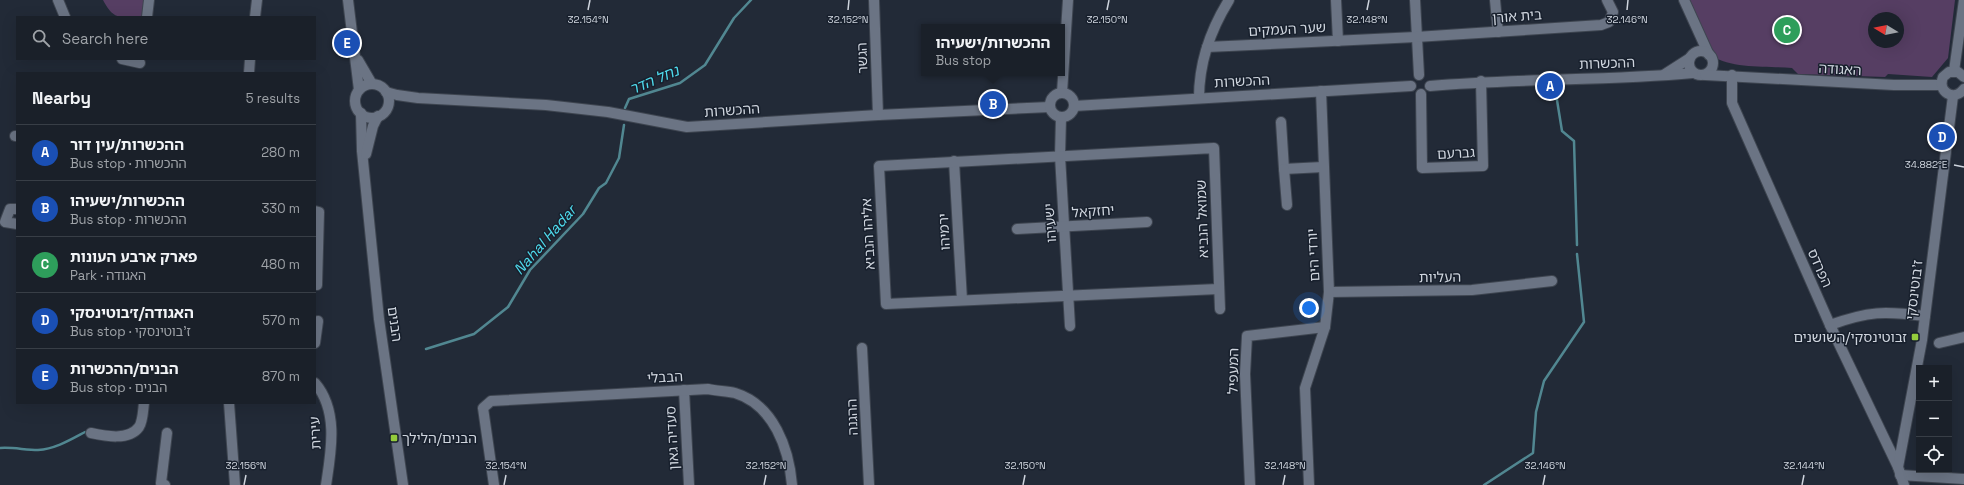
<!DOCTYPE html>
<html lang="en">
<head>
<meta charset="utf-8">
<style>
  body { margin:0; font-family:"Space Grotesk","Noto Sans Hebrew",sans-serif; background:#232831; color:#f1f3f6 }
  .controls { position:absolute; right:12px; bottom:12px; display:grid; overflow:hidden; border-radius:0px; box-shadow:0 4px 16px #0002 }
  .controls button { width:36px; height:36px; display:grid; place-items:center; padding:0; border:0; border-bottom:1px solid #383e46; background:#1a2029; color:#f1f3f6; font:20px sans-serif }
  .compass { position:absolute; left:1868px; top:12px; width:36px; height:36px; border-radius:50%; background:#1a2029; box-shadow:0 4px 16px #0002; rotate:280deg }
  .you { position:absolute; left:1309px; top:308px; width:14px; height:14px; margin:-10px; border:3px solid #fff; border-radius:50%; background:#1a73e8; box-shadow:0 0 0 6px #1a73e833 }
  .badge { display:grid; place-items:center; width:26px; height:26px; border-radius:50%; background:#94cc3c; color:#fff; font-size:13px; font-weight:700 }
  .pin { position:absolute; translate:-50% -50%; border:2px solid #fff; box-shadow:0 1px 4px #0006 }
  .popup { position:absolute; left:921px; top:24px; width:144px; height:52px; box-sizing:border-box; display:grid; place-content:center; border-radius:0px; background:#1a2029; filter:drop-shadow(0 1px 3px #0005); font-size:13px; white-space:nowrap; color:#9fa3a8 }
  .popup b { font-size:15px; color:#f1f3f6 }
  .popup::after { content:''; position:absolute; left:50%; top:100%; margin-left:-8px; border:8px solid transparent; border-top-color:#1a2029 }
  .list { margin:0; padding:0; list-style:none }
  h2 { display:flex; justify-content:space-between; align-items:center; height:52px; margin:0; padding:0 16px; font-size:17px }
  h2 small { font-size:13px; font-weight:400; color:#9fa3a8 }
  .list li { display:grid; grid-template-columns:26px 1fr auto; gap:12px; align-items:center; box-sizing:border-box; height:56px; padding:0 16px; border-top:1px solid #383e46 }
  .list b { display:block; font-size:15px; white-space:nowrap }
  .list p { margin:0; font-size:13px; white-space:nowrap; color:#9fa3a8 }
  .list em { font-size:13px; font-style:normal; color:#9fa3a8 }
  .icon { flex:none; width:22px; height:22px; fill:none; stroke:currentColor; stroke-width:2; stroke-linecap:round; stroke-linejoin:round }
  .map { position:relative; flex:none; width:1964px; height:485px; overflow:hidden }
  .search { position:absolute; background:#1a2029; box-shadow:0 4px 16px #0002; left:16px; top:16px; width:300px; height:44px; display:flex; align-items:center; gap:10px; box-sizing:border-box; padding:0 14px; border-radius:0px; color:#9fa3a8; font-size:15px }
  .panel { position:absolute; background:#1a2029; box-shadow:0 4px 16px #0002; left:16px; top:72px; width:300px; height:332px; border-radius:0px }
  .map>svg:first-child { display:block }
  .green { fill:#563e63; fill-rule:evenodd }
  .lines { fill:none; stroke-linecap:round; stroke-linejoin:round }
  .stream { stroke:#518791; stroke-width:2.5 }
  .minor-casing { stroke:#3e4550; stroke-width:12 }
  .minor { stroke:#6b7484; stroke-width:10 }
  .ticks { fill:none; stroke:#cfd5de; stroke-width:1.5 }
  .poi-dot { fill:#94cc3c; stroke:#18202d; stroke-width:1.5 }
  .labels { text-anchor:middle; stroke-width:3; stroke-linejoin:round; paint-order:stroke }
  .street-label { font-size:14px; fill:#cfd5de; stroke:#18202d }
  .poi-label { font-size:14px; fill:#cfd5de; stroke:#18202d; text-anchor:end }
  .water-label { font-size:15px; font-style:italic; fill:#4edaec; stroke:#18202d }
  .ticks-label { font-size:10px; text-anchor:middle; fill:#cfd5de; stroke:#18202d; stroke-width:3; stroke-linejoin:round; paint-order:stroke }
</style>
</head>
<body>
<div class="map">
<svg width="1964" height="485" viewBox="0 0 1964 485">
  <rect width="100%" height="100%" fill="#222a37"/>
  <g class="green">
    <path d="M103,0H144L142,17C120,17 114,21 103,0Z"/>
    <path d="M1687,0H1955L1948,58L1932,77L1888,74L1885,77L1798,74L1792,68C1769,66 1732,69 1712,56ZM1874,18H1898V42H1874Z"/>
  </g>
  <g class="lines">
    <g class="stream">
      <polyline points="1556,94 1562,131 1574,141 1577,245"/>
      <polyline points="625,108 629,99 680,83 705,65 734,18 751,0"/>
      <polyline points="426,349 474,334 508,307 530,270 583,214 599,188 606,183 619,158 624,125"/>
      <path d="M0,448C13,447 25,450 38,450C55,449 70,440 85,432"/>
      <polyline points="1484,485 1533,453 1536,412 1544,381 1584,322 1577,254"/>
    </g>
    <g class="minor-casing">
      <g id="minor">
        <polyline points="58,0 65,17"/>
        <polyline points="348,0 359,90"/>
        <polyline points="874,0 878,115"/>
        <polyline points="1336,0 1338,41"/>
        <polyline points="1415,0 1419,75"/>
        <polyline points="1495,0 1498,32"/>
        <polyline points="1684,0 1709,55"/>
        <polyline points="147,17 149,0"/>
        <polyline points="255,17 257,0"/>
        <polyline points="1207,47 1416,37 1601,25 1609,22 1613,12 1607,0"/>
        <circle cx="1701" cy="63" r="12"/>
        <polyline points="122,59 140,63"/>
        <polyline points="358,60 372,84"/>
        <polyline points="1954,71 1964,0"/>
        <polyline points="249,73 250,59"/>
        <polyline points="1665,74 1690,58"/>
        <polyline points="1705,75 1894,85 1941,85"/>
        <polyline points="1732,75 1732,103 1830,325 1898,467"/>
        <path d="M1964,77L1958,72H1949L1943,77C1937,92 1954,102 1964,89"/>
        <circle cx="372" cy="101" r="17"/>
        <path d="M1430,86C1518,78 1606,81 1693,73"/>
        <polyline points="386,92 397,95 418,98 546,105 608,112 687,127 878,115 1050,107"/>
        <polyline points="1062,93 1068,0"/>
        <circle cx="1062" cy="105" r="12"/>
        <polyline points="1421,94 1422,168 1483,166 1481,81"/>
        <path d="M1199,98C1199,63 1211,29 1229,0"/>
        <polyline points="1074,106 1411,86"/>
        <polyline points="361,113 362,151 379,319 403,485"/>
        <polyline points="1061,117 1060,156 1070,326"/>
        <polyline points="1281,122 1284,169 1323,167"/>
        <polyline points="15,136 17,136"/>
        <polyline points="366,154 373,126 378,116"/>
        <polyline points="954,161 962,300"/>
        <polyline points="1284,169 1287,205"/>
        <polyline points="17,209 10,209 5,222 17,224"/>
        <polyline points="315,211 319,212 317,285"/>
        <polyline points="1017,229 1147,222"/>
        <polyline points="1218,289 886,304 879,166 1214,148 1220,309"/>
        <polyline points="1329,292 1472,290 1552,281"/>
        <path d="M1830,325C1869,311 1884,311 1925,316"/>
        <polyline points="315,343 318,321"/>
        <polyline points="1939,343 1964,337"/>
        <polyline points="862,348 869,485"/>
        <path d="M315,383C339,411 331,452 326,485"/>
        <polyline points="684,390 689,485"/>
        <polyline points="229,403 235,485"/>
        <path d="M91,433C105,436 129,441 139,427C143,421 143,410 144,403"/>
        <polyline points="1900,475 1964,479"/>
        <polyline points="165,485 161,483 167,433"/>
        <path d="M494,485L483,408L491,401L708,389C717,391 727,391 735,393C774,405 789,449 792,485"/>
        <polyline points="1250,485 1245,374 1247,336 1325,327"/>
        <polyline points="1309,485 1305,388 1325,327 1329,292 1321,91"/>
        <polyline points="1904,485 1898,467 1922,340 1953,96"/>
      </g>
    </g>
    <use href="#minor" class="minor"/>
  </g>
  <path class="ticks" d="M588,10L590,0M848,10L849,0M1107,10L1109,0M1367,10L1369,0M1627,10L1628,0M1954,165L1964,167M244,485L246,475M504,485L506,475M764,485L766,475M1023,485L1025,475M1283,485L1285,475M1543,485L1545,475M1802,485L1804,475"/>
  <g class="poi-dot">
    <rect x="1911" y="333" width="8" height="8" rx="2"/>
    <rect x="390" y="434" width="8" height="8" rx="2"/>
  </g>
  <g class="labels">
    <g class="street-label">
      <text transform="translate(1517 16) rotate(-4)" y="5">בית אורן</text>
      <text transform="translate(1287 29) rotate(-3)" y="5">שער העמקים</text>
      <text transform="translate(862 58) rotate(-92)" y="5">הגשר</text>
      <text transform="translate(1607 63) rotate(-2)" y="5">ההכשרות</text>
      <text transform="translate(1840 69) rotate(3)" y="5">האגודה</text>
      <text transform="translate(1242 81) rotate(-3)" y="5">ההכשרות</text>
      <text transform="translate(732 110) rotate(-4)" y="5">ההכשרות</text>
      <text transform="translate(1456 153) rotate(-3)" y="5">גברעם</text>
      <text transform="translate(1093 211) rotate(-4)" y="5">יחזקאל</text>
      <text transform="translate(1202 219) rotate(-92)" y="5">שמואל הנביא</text>
      <text transform="translate(1050 223) rotate(-94)" y="5">ישעיהו</text>
      <text transform="translate(944 232) rotate(-93)" y="5">ירמיהו</text>
      <text transform="translate(868 234) rotate(-93)" y="5">אליהו הנביא</text>
      <text transform="translate(1313 255) rotate(-93)" y="5">יורדי הים</text>
      <text transform="translate(1820 268) rotate(66)" y="5">הפרדס</text>
      <text transform="translate(1440 277) rotate(-1)" y="5">העליות</text>
      <text transform="translate(1914 290) rotate(-83)" y="5">ז'בוטינסקי</text>
      <text transform="translate(395 324) rotate(82)" y="5">הבנים</text>
      <text transform="translate(1233 371) rotate(-89)" y="5">המעפיל</text>
      <text transform="translate(665 377) rotate(-3)" y="5">הבבלי</text>
      <text transform="translate(852 417) rotate(-92)" y="5">ההגנה</text>
      <text transform="translate(315 433) rotate(-93)" y="5">עירית</text>
      <text transform="translate(672 438) rotate(-93)" y="5">סעדיה גאון</text>
    </g>
    <g class="poi-label">
      <text x="1907" y="342">זבוטינסקי/השושנים</text>
      <text x="402" y="443" text-anchor="start">הבנים/הלילך</text>
    </g>
    <g class="water-label">
      <text transform="translate(654 80) rotate(-23)" y="5">נחל הדר</text>
      <text transform="translate(545 240) rotate(-49)" y="5">Nahal Hadar</text>
    </g>
  </g>
  <g class="ticks-label">
    <text x="588" y="23">32.154°N</text>
    <text x="848" y="23">32.152°N</text>
    <text x="1107" y="23">32.150°N</text>
    <text x="1367" y="23">32.148°N</text>
    <text x="1627" y="23">32.146°N</text>
    <text x="1926" y="168">34.882°E</text>
    <text x="246" y="469">32.156°N</text>
    <text x="506" y="469">32.154°N</text>
    <text x="766" y="469">32.152°N</text>
    <text x="1025" y="469">32.150°N</text>
    <text x="1285" y="469">32.148°N</text>
    <text x="1545" y="469">32.146°N</text>
    <text x="1804" y="469">32.144°N</text>
  </g>
</svg>
<div class="controls">
<button>+</button>
<button>−</button>
<button><svg class="icon" aria-label="locate" viewBox="0 0 24 24"><circle cx="12" cy="12" r="6"/><path d="M12 2v4M12 18v4M2 12h4M18 12h4"/></svg></button>
</div>
<svg class="compass" viewBox="-18 -18 36 36"><path d="M0-13l5 13h-10z" fill="#e53935"/><path d="M0 13l5-13h-10z" fill="#9fa3a8"/></svg>
<div class="you"></div>
<div class="pin badge" style="left:1550px;top:86px;background:#1a4fb4">A</div>
<div class="pin badge" style="left:993px;top:104px;background:#1a4fb4">B</div>
<div class="popup"><b>ההכשרות/ישעיהו</b>Bus stop</div>
<div class="pin badge" style="left:1787px;top:30px;background:#2e9e5b">C</div>
<div class="pin badge" style="left:1942px;top:137px;background:#1a4fb4">D</div>
<div class="pin badge" style="left:347px;top:43px;background:#1a4fb4">E</div>
<div class="search"><svg class="icon" aria-label="search" viewBox="0 0 24 24"><circle cx="10" cy="10" r="6"/><path d="M15 15l6 6"/></svg>Search here</div>
<section class="panel">
<h2>Nearby<small>5 results</small></h2>
<ul class="list">
<li><span class="badge" style="background:#1a4fb4">A</span><div><b>ההכשרות/עין דור</b><p>Bus stop · ההכשרות</p></div><em>280 m</em></li>
<li><span class="badge" style="background:#1a4fb4">B</span><div><b>ההכשרות/ישעיהו</b><p>Bus stop · ההכשרות</p></div><em>330 m</em></li>
<li><span class="badge" style="background:#2e9e5b">C</span><div><b>פארק ארבע העונות</b><p>Park · האגודה</p></div><em>480 m</em></li>
<li><span class="badge" style="background:#1a4fb4">D</span><div><b>האגודה/ז׳בוטינסקי</b><p>Bus stop · ז'בוטינסקי</p></div><em>570 m</em></li>
<li><span class="badge" style="background:#1a4fb4">E</span><div><b>הבנים/ההכשרות</b><p>Bus stop · הבנים</p></div><em>870 m</em></li>
</ul>
</section>
</div>
</body>
</html>
